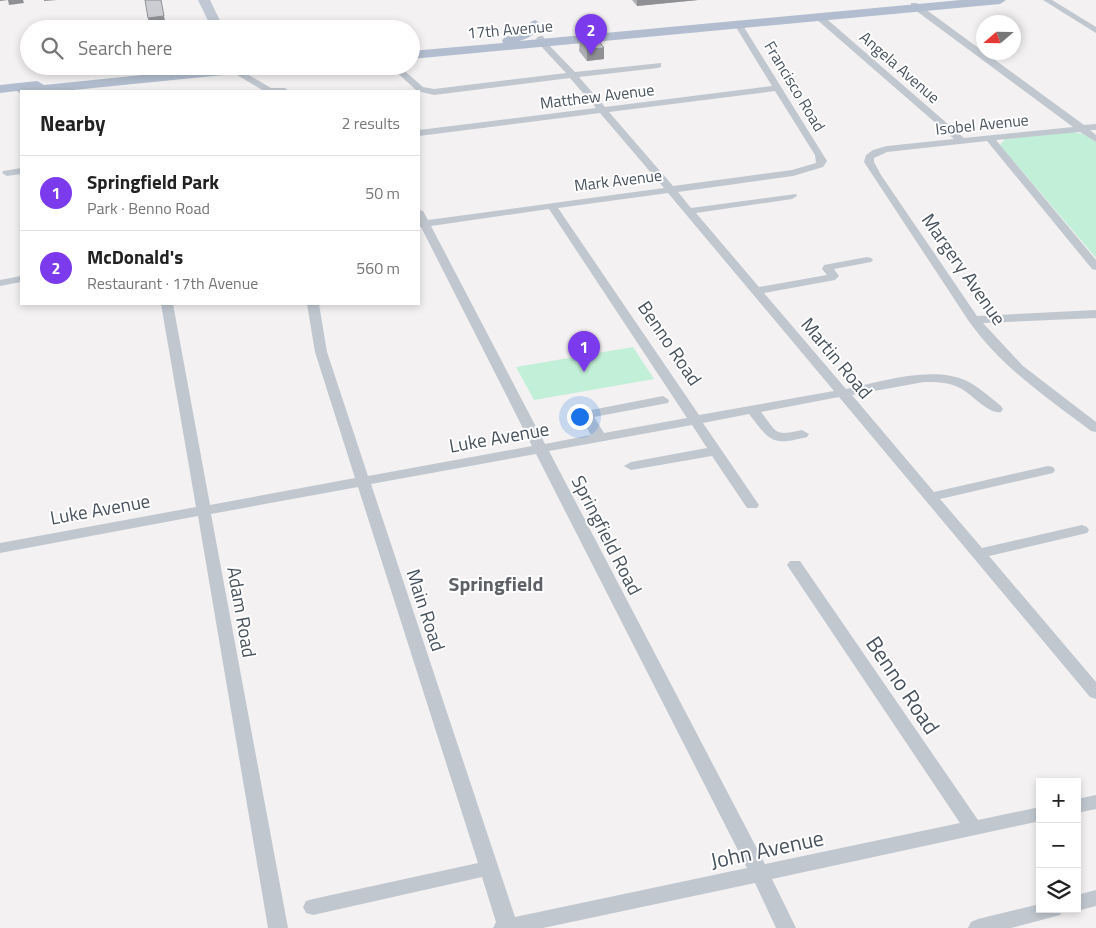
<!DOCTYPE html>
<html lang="en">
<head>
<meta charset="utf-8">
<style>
  body { margin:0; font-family:"Titillium Web",sans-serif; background:#f6f6f6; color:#222 }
  .controls { position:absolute; right:15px; bottom:15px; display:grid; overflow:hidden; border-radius:0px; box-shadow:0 2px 8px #0003 }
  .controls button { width:45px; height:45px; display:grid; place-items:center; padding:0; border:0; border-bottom:1px solid #e0e0e0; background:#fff; color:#222; font:25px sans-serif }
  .compass { position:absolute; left:976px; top:15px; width:45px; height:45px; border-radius:50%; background:#fff; box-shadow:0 2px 8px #0003; rotate:250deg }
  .you { position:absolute; left:579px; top:416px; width:18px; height:18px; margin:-12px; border:4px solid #fff; border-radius:50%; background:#1a73e8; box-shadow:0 0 0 8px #1a73e833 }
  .badge { display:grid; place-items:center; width:32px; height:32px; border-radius:50%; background:#7c3aed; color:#fff; font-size:16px; font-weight:700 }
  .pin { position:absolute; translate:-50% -41px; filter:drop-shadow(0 1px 2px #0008) }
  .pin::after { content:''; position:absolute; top:26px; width:18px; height:15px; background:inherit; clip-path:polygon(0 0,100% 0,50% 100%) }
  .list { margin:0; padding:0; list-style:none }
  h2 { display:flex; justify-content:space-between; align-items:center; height:65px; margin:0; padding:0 20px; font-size:21px }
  h2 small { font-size:16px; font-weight:400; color:#767676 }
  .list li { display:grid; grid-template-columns:32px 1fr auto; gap:15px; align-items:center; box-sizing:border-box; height:75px; padding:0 20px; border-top:1px solid #e0e0e0 }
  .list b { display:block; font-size:19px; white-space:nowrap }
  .list p { margin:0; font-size:16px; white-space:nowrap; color:#767676 }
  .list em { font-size:16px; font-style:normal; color:#767676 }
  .icon { flex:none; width:28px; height:28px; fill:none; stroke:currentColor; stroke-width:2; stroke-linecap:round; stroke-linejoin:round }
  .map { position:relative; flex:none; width:1096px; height:928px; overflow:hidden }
  .search { position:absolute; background:#fff; box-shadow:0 2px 8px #0003; left:20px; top:20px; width:400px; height:55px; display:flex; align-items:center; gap:12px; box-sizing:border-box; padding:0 18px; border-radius:28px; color:#767676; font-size:19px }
  .panel { position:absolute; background:#fff; box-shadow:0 2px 8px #0003; left:20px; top:90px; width:400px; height:215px; border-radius:0px }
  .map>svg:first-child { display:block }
  .green { fill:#c2efd7 }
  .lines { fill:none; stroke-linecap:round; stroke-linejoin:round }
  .street { fill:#c0c7cf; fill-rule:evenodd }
  .secondary { fill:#c0c8d4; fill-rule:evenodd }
  .primary { fill:#b2becf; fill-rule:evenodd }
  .wall { fill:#afb0b5 }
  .shaded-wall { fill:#8e9094 }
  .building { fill:#cbcdd3; stroke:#8e9094 }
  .labels { text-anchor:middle; stroke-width:4; stroke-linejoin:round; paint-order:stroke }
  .far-street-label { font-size:16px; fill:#49535e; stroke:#fff }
  .street-label { font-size:19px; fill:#49535e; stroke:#fff }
  .neighbourhood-label { font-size:20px; font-weight:bold; fill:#5e6166; stroke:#fff }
  .near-street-label { font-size:22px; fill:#49535e; stroke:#fff }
</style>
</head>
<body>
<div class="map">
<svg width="1096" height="928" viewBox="0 0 1096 928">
  <rect width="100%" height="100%" fill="#f3f1f1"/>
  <g class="green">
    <polygon points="1073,132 1083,134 1096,142 1096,258 1000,145 1005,139"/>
    <polygon points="633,347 654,379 534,400 516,367"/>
  </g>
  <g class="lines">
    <g class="street">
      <polygon points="1043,0 1052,0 1096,27 1096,33"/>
      <path d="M911,3H917L1084,125L1096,124V130H1090L1096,135V142L1080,132L996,140L1096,260V270L1092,269L987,141L887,152L874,158V162L881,175L977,316L1096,310V318L983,323L1023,366L1096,422V432L1091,431C1047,398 1000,366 968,320L864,162L866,155L873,150L887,146L954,139L815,18V14H821L964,138L1073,127L911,7Z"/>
      <path d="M735,22L742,24L827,161L823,167L793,176L678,192L691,208L796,194L797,196L792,199L696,213L759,287L827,275L822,269L824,265L867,257L871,258L873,260L871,262L834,269L839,276L835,280L764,293L846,389C882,382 931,365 967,381C979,387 990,397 1001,406L1003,409L1001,412C989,415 972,394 960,388C948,382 937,382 924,382L852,395L934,492L1048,466L1053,467L1055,470L1053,473L940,499L982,548L1082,525L1087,527L1089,530L1087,533L989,556L1096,682V699L1090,697L839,397L761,412C778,434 774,436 802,430L809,434L807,437C771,446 771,442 749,414L703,423L759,505L757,508H747L712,456L631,470L624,466L631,462L707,448L692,425L549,451L765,864L960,823L787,565L790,561H800L978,820L1040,807V821L772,879L796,928H776L755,883L543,928H493L496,922L482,877L313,915L306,913L303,907L306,901L313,899L478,863L358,487L211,514L288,928H268L198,516L0,553V543L196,507L161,304H173L210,505L355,478L315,352L307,304H319L327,352L368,476L532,446L421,227H419V210L423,211L428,220L664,188L600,113L419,136V130L596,108L570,78L434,95L417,91L390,66H399L423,87L434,89L566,73L538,43L536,38L540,36H543L546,42L575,72L661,63V67L658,68L579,77L605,107L772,86L734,24ZM775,91L815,155L816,163L792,170L673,186L609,112ZM668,193L834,391L699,415L558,208ZM549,209L687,418L604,433L594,417L668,403L669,400L663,396L581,412L579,415L591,435L545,444L431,226ZM536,454L747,868L515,917L371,484Z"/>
      <polygon points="235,67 271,88 285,88 289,91 264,91 232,72 231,70"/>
      <polygon points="21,168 21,174 7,176 2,173 3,171"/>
      <polygon points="21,276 21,282 0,286 0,280"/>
      <polygon points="1096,795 1096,809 1077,813 1077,799"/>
      <polygon points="1096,890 1096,906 1077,911 1071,909 1077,909 1077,895"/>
      <polygon points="1040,904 1040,909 1063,909 1060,915 1011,928 968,928 971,922 978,919"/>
    </g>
    <polygon class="secondary" points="198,0 210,0 224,29 212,29"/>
    <g class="primary">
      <path d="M961,0H1006L1000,4L411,59V51L503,43L502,40C507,35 515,35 522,31C528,28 528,22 535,20L541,24C536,34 530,38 519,41Z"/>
      <polygon points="231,66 280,66 274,70 63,91 21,91 21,94 17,91 0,93 0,85 37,81 44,85"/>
    </g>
  </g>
  <g class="wall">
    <polygon points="632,0 698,0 637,6"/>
    <polygon points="580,39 604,48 604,59 587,61 579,51"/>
  </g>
  <g class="shaded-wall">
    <polygon points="0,0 23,0 24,3 9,5 8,0 0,1"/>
    <polygon points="44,0 57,0 44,1"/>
    <polygon points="637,0 698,0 637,6"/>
    <polygon points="164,16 166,25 150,27 148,18"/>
    <polygon points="604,48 604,59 587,61 587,49"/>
  </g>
  <g class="building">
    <polygon points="145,0 161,0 164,16 148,18"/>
    <polygon points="596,37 604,48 587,49 580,39"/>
  </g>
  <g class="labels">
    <g class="far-street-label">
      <text transform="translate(510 29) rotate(-5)" y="6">17th Avenue</text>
      <text transform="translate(900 67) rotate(41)" y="6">Angela Avenue</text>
      <text transform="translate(795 86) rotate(59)" y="6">Francisco Road</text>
      <text transform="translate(597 96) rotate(-7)" y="6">Matthew Avenue</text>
      <text transform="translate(982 124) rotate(-6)" y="6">Isobel Avenue</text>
      <text transform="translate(618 180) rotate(-7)" y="6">Mark Avenue</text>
    </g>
    <g class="street-label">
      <text transform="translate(964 269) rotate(55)" y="7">Margery Avenue</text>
      <text transform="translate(670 343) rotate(56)" y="7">Benno Road</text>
      <text transform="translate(837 358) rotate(50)" y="7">Martin Road</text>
      <text transform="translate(499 437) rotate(-10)" y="7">Luke Avenue</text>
      <text transform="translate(100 509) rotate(-10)" y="7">Luke Avenue</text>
      <text transform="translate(607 535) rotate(63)" y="7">Springfield Road</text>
      <text transform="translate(426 610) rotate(72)" y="7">Main Road</text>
      <text transform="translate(242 612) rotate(80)" y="7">Adam Road</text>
    </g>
    <g class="neighbourhood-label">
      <text x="496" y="591">Springfield</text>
    </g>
    <g class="near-street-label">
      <text transform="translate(903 685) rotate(56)" y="8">Benno Road</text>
      <text transform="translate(767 849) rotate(-12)" y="8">John Avenue</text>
    </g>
  </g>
</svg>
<div class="controls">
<button>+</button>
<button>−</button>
<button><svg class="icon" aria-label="layers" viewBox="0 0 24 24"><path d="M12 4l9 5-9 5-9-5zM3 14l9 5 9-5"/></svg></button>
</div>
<svg class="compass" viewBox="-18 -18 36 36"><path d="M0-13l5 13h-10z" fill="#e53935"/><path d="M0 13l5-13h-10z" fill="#767676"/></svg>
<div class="you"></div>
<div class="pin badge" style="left:584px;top:372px">1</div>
<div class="pin badge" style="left:591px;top:55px">2</div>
<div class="search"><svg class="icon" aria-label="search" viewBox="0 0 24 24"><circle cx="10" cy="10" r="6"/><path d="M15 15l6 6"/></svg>Search here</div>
<section class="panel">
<h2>Nearby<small>2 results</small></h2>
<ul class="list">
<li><span class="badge">1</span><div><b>Springfield Park</b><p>Park · Benno Road</p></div><em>50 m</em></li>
<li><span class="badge">2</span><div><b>McDonald's</b><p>Restaurant · 17th Avenue</p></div><em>560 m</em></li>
</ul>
</section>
</div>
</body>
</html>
